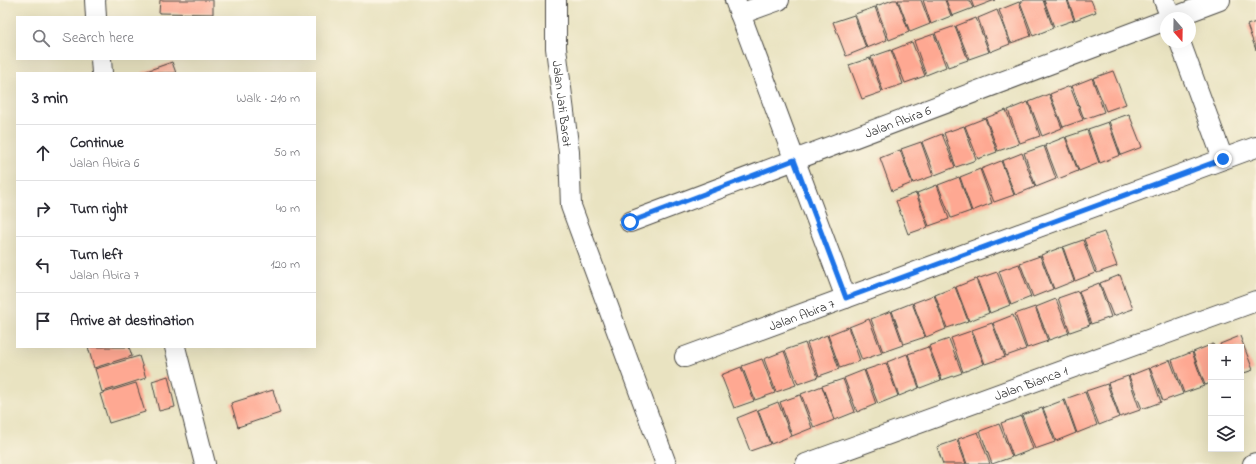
<!DOCTYPE html>
<html lang="en">
<head>
<meta charset="utf-8">
<style>
  body { margin:0; font-family:"Indie Flower",sans-serif; background:#f2f2f3; color:#2b2b33 }
  .controls { position:absolute; right:12px; bottom:12px; display:grid; overflow:hidden; border-radius:0px; box-shadow:0 4px 16px #0002 }
  .controls button { width:36px; height:36px; display:grid; place-items:center; padding:0; border:0; border-bottom:1px solid #e1e1e2; background:#fff; color:#2b2b33; font:20px sans-serif }
  .compass { position:absolute; left:1160px; top:12px; width:36px; height:36px; border-radius:50%; background:#fff; box-shadow:0 4px 16px #0002; rotate:160deg }
  .stop { position:absolute; width:12px; height:12px; margin:-9px; border:3px solid #1a73e8; border-radius:50%; background:#fff }
  .stop.end { background:#1a73e8; border-color:#fff; box-shadow:0 1px 4px #0008 }
  .list { margin:0; padding:0; list-style:none }
  h2 { display:flex; justify-content:space-between; align-items:center; height:52px; margin:0; padding:0 16px; font-size:17px }
  h2 small { font-size:13px; font-weight:400; color:#7c7c81 }
  .list li { display:grid; grid-template-columns:26px 1fr auto; gap:12px; align-items:center; box-sizing:border-box; height:56px; padding:0 16px; border-top:1px solid #e1e1e2 }
  .list b { display:block; font-size:15px; white-space:nowrap }
  .list p { margin:0; font-size:13px; white-space:nowrap; color:#7c7c81 }
  .list em { font-size:13px; font-style:normal; color:#7c7c81 }
  .icon { flex:none; width:22px; height:22px; fill:none; stroke:currentColor; stroke-width:2; stroke-linecap:round; stroke-linejoin:round }
  .map { position:relative; flex:none; width:1256px; height:464px; overflow:hidden }
  .search { position:absolute; background:#fff; box-shadow:0 4px 16px #0002; left:16px; top:16px; width:300px; height:44px; display:flex; align-items:center; gap:10px; box-sizing:border-box; padding:0 14px; border-radius:0px; color:#7c7c81; font-size:15px }
  .panel { position:absolute; background:#fff; box-shadow:0 4px 16px #0002; left:16px; top:72px; width:300px; height:276px; border-radius:0px }
  .map>svg:first-child { display:block }
  .building { fill:#fea892 }
  .lines { fill:none; stroke-linecap:round; stroke-linejoin:round }
  .street-casing { stroke:#484742; stroke-width:22 }
  .street { stroke:#fff; stroke-width:20 }
  .route { stroke:#1a73e8; stroke-width:5 }
  .labels { text-anchor:middle; stroke-width:3; stroke-linejoin:round; paint-order:stroke }
  .street-label { font-size:13px; fill:#2b2b2b; stroke:#fcf5e5 }
</style>
</head>
<body>
<div class="map">
<svg width="1256" height="464" viewBox="0 0 1256 464">
  <rect width="100%" height="100%" fill="#fcf5e5"/>
  <filter id="ink" filterUnits="userSpaceOnUse"><feTurbulence type="fractalNoise" baseFrequency=".025" numOctaves="2"/><feDisplacementMap in="SourceGraphic" scale="8" xChannelSelector="R" yChannelSelector="G"/><feConvolveMatrix kernelMatrix="1 2 1 2 8 2 1 2 1" color-interpolation-filters="sRGB"/></filter>
  <filter id="wash" filterUnits="userSpaceOnUse"><feTurbulence type="fractalNoise" baseFrequency=".012" numOctaves="4" result="noise"/><feDisplacementMap in="SourceGraphic" scale="16" xChannelSelector="R" yChannelSelector="G"/><feGaussianBlur stdDeviation="0.9" result="paint"/><feColorMatrix in="noise" values="0 0 0 0 0 0 0 0 0 0 0 0 0 0 0 0 0 1.4 0 .05"/><feComposite in="paint" operator="in"/></filter>
  <g filter="url(#wash)">
    <rect width="100%" height="100%" fill="#e9e3c1"/>
    <g id="blocks">
      <g class="building">
        <polygon points="160,0 213,0 213,14 159,13"/>
        <polygon points="893,0 897,0 909,32 889,40 876,6"/>
        <polygon points="898,0 921,0 930,24 910,32"/>
        <polygon points="923,0 945,0 951,16 931,24"/>
        <polygon points="946,0 969,0 973,8 952,16"/>
        <polygon points="971,0 995,0 974,8"/>
        <polygon points="1025,0 1043,0 1053,28 1033,36 1020,2"/>
        <polygon points="1044,0 1067,0 1074,20 1054,27"/>
        <polygon points="1068,0 1091,0 1096,12 1075,20"/>
        <polygon points="1019,2 1031,36 1011,43 999,10"/>
        <polygon points="875,7 887,40 867,48 855,14"/>
        <polygon points="997,10 1010,44 990,52 978,18"/>
        <polygon points="854,15 866,48 846,56 833,22"/>
        <polygon points="976,18 989,52 969,59 956,26"/>
        <polygon points="1256,22 1256,50 1247,25"/>
        <polygon points="955,26 968,60 948,67 935,33"/>
        <polygon points="934,34 946,67 926,75 914,41"/>
        <polygon points="912,42 925,76 905,83 892,50"/>
        <polygon points="891,50 903,84 883,91 871,57"/>
        <polygon points="870,58 882,92 862,99 849,65"/>
        <polygon points="172,62 176,73 141,73"/>
        <polygon points="1113,71 1126,104 1106,111 1093,78"/>
        <polygon points="1092,78 1104,112 1084,119 1072,86"/>
        <polygon points="1070,86 1083,120 1063,127 1050,94"/>
        <polygon points="1049,94 1062,128 1042,136 1029,102"/>
        <polygon points="1028,102 1040,136 1020,143 1008,110"/>
        <polygon points="1006,110 1019,144 998,151 986,118"/>
        <polygon points="1129,114 1142,147 1121,155 1109,121"/>
        <polygon points="985,118 997,152 978,159 965,126"/>
        <polygon points="1108,122 1120,155 1100,163 1088,129"/>
        <polygon points="964,126 976,160 956,167 944,133"/>
        <polygon points="1087,130 1099,163 1079,171 1066,137"/>
        <polygon points="942,134 955,167 935,175 922,142"/>
        <polygon points="1065,137 1078,171 1058,179 1045,145"/>
        <polygon points="921,142 933,176 913,183 901,149"/>
        <polygon points="1044,146 1056,179 1036,187 1024,153"/>
        <polygon points="900,150 912,183 892,191 880,158"/>
        <polygon points="1022,153 1035,187 1015,195 1002,161"/>
        <polygon points="1001,161 1014,195 994,202 981,169"/>
        <polygon points="980,169 992,203 972,211 960,177"/>
        <polygon points="959,177 971,211 951,218 938,185"/>
        <polygon points="937,185 949,219 929,226 917,193"/>
        <polygon points="916,193 928,227 908,234 896,201"/>
        <polygon points="1104,232 1117,266 1097,273 1084,239"/>
        <polygon points="1083,240 1095,273 1075,281 1063,247"/>
        <polygon points="1062,247 1074,281 1054,289 1041,255"/>
        <polygon points="1040,256 1053,289 1033,297 1020,263"/>
        <polygon points="1019,264 1031,297 1011,305 999,271"/>
        <polygon points="997,272 1010,305 990,313 977,279"/>
        <polygon points="1120,275 1133,309 1113,316 1100,283"/>
        <polygon points="976,279 989,313 969,321 956,287"/>
        <polygon points="1099,283 1111,317 1091,324 1079,291"/>
        <polygon points="955,287 968,321 947,328 935,295"/>
        <polygon points="1078,291 1090,325 1070,332 1058,298"/>
        <polygon points="934,295 946,329 926,337 913,303"/>
        <polygon points="1056,299 1069,333 1049,340 1036,307"/>
        <polygon points="912,303 925,337 904,344 892,311"/>
        <polygon points="1035,307 1048,341 1027,348 1015,314"/>
        <polygon points="891,311 903,345 883,352 871,319"/>
        <polygon points="1013,315 1026,349 1006,356 993,323"/>
        <polygon points="869,319 882,353 862,360 849,327"/>
        <polygon points="992,323 1005,357 985,364 972,330"/>
        <polygon points="848,327 860,361 840,368 828,335"/>
        <polygon points="971,331 984,364 963,372 951,338"/>
        <polygon points="827,335 839,369 819,376 807,343"/>
        <polygon points="1240,336 1253,370 1241,374 1241,347 1221,347 1220,344"/>
        <polygon points="949,339 962,373 942,380 929,346"/>
        <polygon points="805,343 818,377 798,384 785,350"/>
        <polygon points="1213,344 1214,347 1211,347 1211,383 1205,385 1193,352"/>
        <polygon points="88,347 129,347 132,356 94,368"/>
        <polygon points="928,347 941,380 920,388 908,354"/>
        <polygon points="784,351 796,385 776,392 764,359"/>
        <polygon points="1192,352 1204,386 1184,393 1172,360"/>
        <polygon points="907,354 919,388 899,396 887,362"/>
        <polygon points="139,356 146,378 102,392 95,369"/>
        <polygon points="762,359 775,393 755,400 742,366"/>
        <polygon points="1170,360 1183,394 1163,401 1150,368"/>
        <polygon points="886,363 898,396 878,404 865,370"/>
        <polygon points="741,367 754,401 734,408 721,375"/>
        <polygon points="1149,368 1161,402 1142,409 1129,376"/>
        <polygon points="864,370 876,404 857,412 844,378"/>
        <polygon points="168,376 175,407 159,411 152,381"/>
        <polygon points="1128,376 1140,410 1120,417 1108,383"/>
        <polygon points="843,379 855,412 835,420 822,386"/>
        <polygon points="136,383 145,412 109,423 100,394"/>
        <polygon points="1107,384 1119,417 1099,425 1086,391"/>
        <polygon points="822,386 834,420 814,428 801,394"/>
        <polygon points="273,390 280,413 238,427 231,403"/>
        <polygon points="1085,392 1097,425 1077,433 1065,399"/>
        <polygon points="800,395 812,428 792,436 780,402"/>
        <polygon points="1064,400 1076,433 1056,441 1043,408"/>
        <polygon points="778,402 791,436 771,444 758,410"/>
        <polygon points="1042,408 1055,442 1035,449 1022,415"/>
        <polygon points="757,410 770,444 750,451 737,418"/>
        <polygon points="1021,416 1033,449 1013,457 1001,423"/>
        <polygon points="999,424 1012,457 992,464 980,431"/>
        <polygon points="978,432 990,464 967,464 958,439"/>
        <polygon points="957,440 966,464 943,464 937,447"/>
      </g>
    </g>
  </g>
  <g filter="url(#ink)">
    <use href="#blocks" fill-opacity="0" stroke="#484742" stroke-width="1"/>
    <g class="lines">
      <g class="street-casing">
        <g id="street">
          <polyline points="95,0 96,17"/>
          <path id="s1" d="M556,0V48L569,152L571,206L666,464"/>
          <polyline points="735,0 846,298"/>
          <polyline points="1164,0 1171,18"/>
          <polyline points="740,14 779,0"/>
          <polyline points="1172,18 1220,0"/>
          <polyline points="1180,42 1223,159"/>
          <polyline points="101,59 102,73"/>
          <path id="s2" d="M630,222L1166,20"/>
          <polyline points="175,347 205,464"/>
          <path id="s3" d="M685,357L1256,147"/>
          <path id="s4" d="M806,464L1256,301"/>
          <polyline points="1253,464 1256,463"/>
        </g>
      </g>
      <use href="#street" class="street"/>
    </g>
  </g>
  <g class="lines" filter="url(#ink)">
    <polyline class="route" points="630,222 794,160 846,298 1223,159"/>
  </g>
  <g class="labels">
    <g class="street-label">
      <text dy="5" stroke="none"><textPath href="#s1" startOffset="104">Jalan Jati Barat</textPath></text>
      <text dy="5" stroke="none"><textPath href="#s2" startOffset="286">Jalan Abira 6</textPath></text>
      <text dy="5" stroke="none"><textPath href="#s3" startOffset="124">Jalan Abira 7</textPath></text>
      <text dy="5" stroke="none"><textPath href="#s4" startOffset="239">Jalan Bianca 1</textPath></text>
    </g>
  </g>
</svg>
<div class="controls">
<button>+</button>
<button>−</button>
<button><svg class="icon" aria-label="layers" viewBox="0 0 24 24"><path d="M12 4l9 5-9 5-9-5zM3 14l9 5 9-5"/></svg></button>
</div>
<svg class="compass" viewBox="-18 -18 36 36"><path d="M0-13l5 13h-10z" fill="#e53935"/><path d="M0 13l5-13h-10z" fill="#7c7c81"/></svg>
<div class="stop" style="left:630px;top:222px"></div>
<div class="stop end" style="left:1223px;top:159px"></div>
<div class="search"><svg class="icon" aria-label="search" viewBox="0 0 24 24"><circle cx="10" cy="10" r="6"/><path d="M15 15l6 6"/></svg>Search here</div>
<section class="panel">
<h2>3 min<small>Walk · 210 m</small></h2>
<ul class="list">
<li><svg class="icon" aria-label="ahead" viewBox="0 0 24 24"><path d="M12 20V5M6 11l6-6 6 6"/></svg><div><b>Continue</b><p>Jalan Abira 6</p></div><em>50 m</em></li>
<li><svg class="icon" aria-label="right" viewBox="0 0 24 24"><path d="M7 20v-9h11M14 6l5 5-5 5"/></svg><div><b>Turn right</b></div><em>40 m</em></li>
<li><svg class="icon" aria-label="left" viewBox="0 0 24 24"><path d="M17 20v-9H6M10 6l-5 5 5 5"/></svg><div><b>Turn left</b><p>Jalan Abira 7</p></div><em>120 m</em></li>
<li><svg class="icon" aria-label="arrive" viewBox="0 0 24 24"><path d="M6 21V4h12l-3 4 3 4H6"/></svg><div><b>Arrive at destination</b></div></li>
</ul>
</section>
</div>
</body>
</html>
